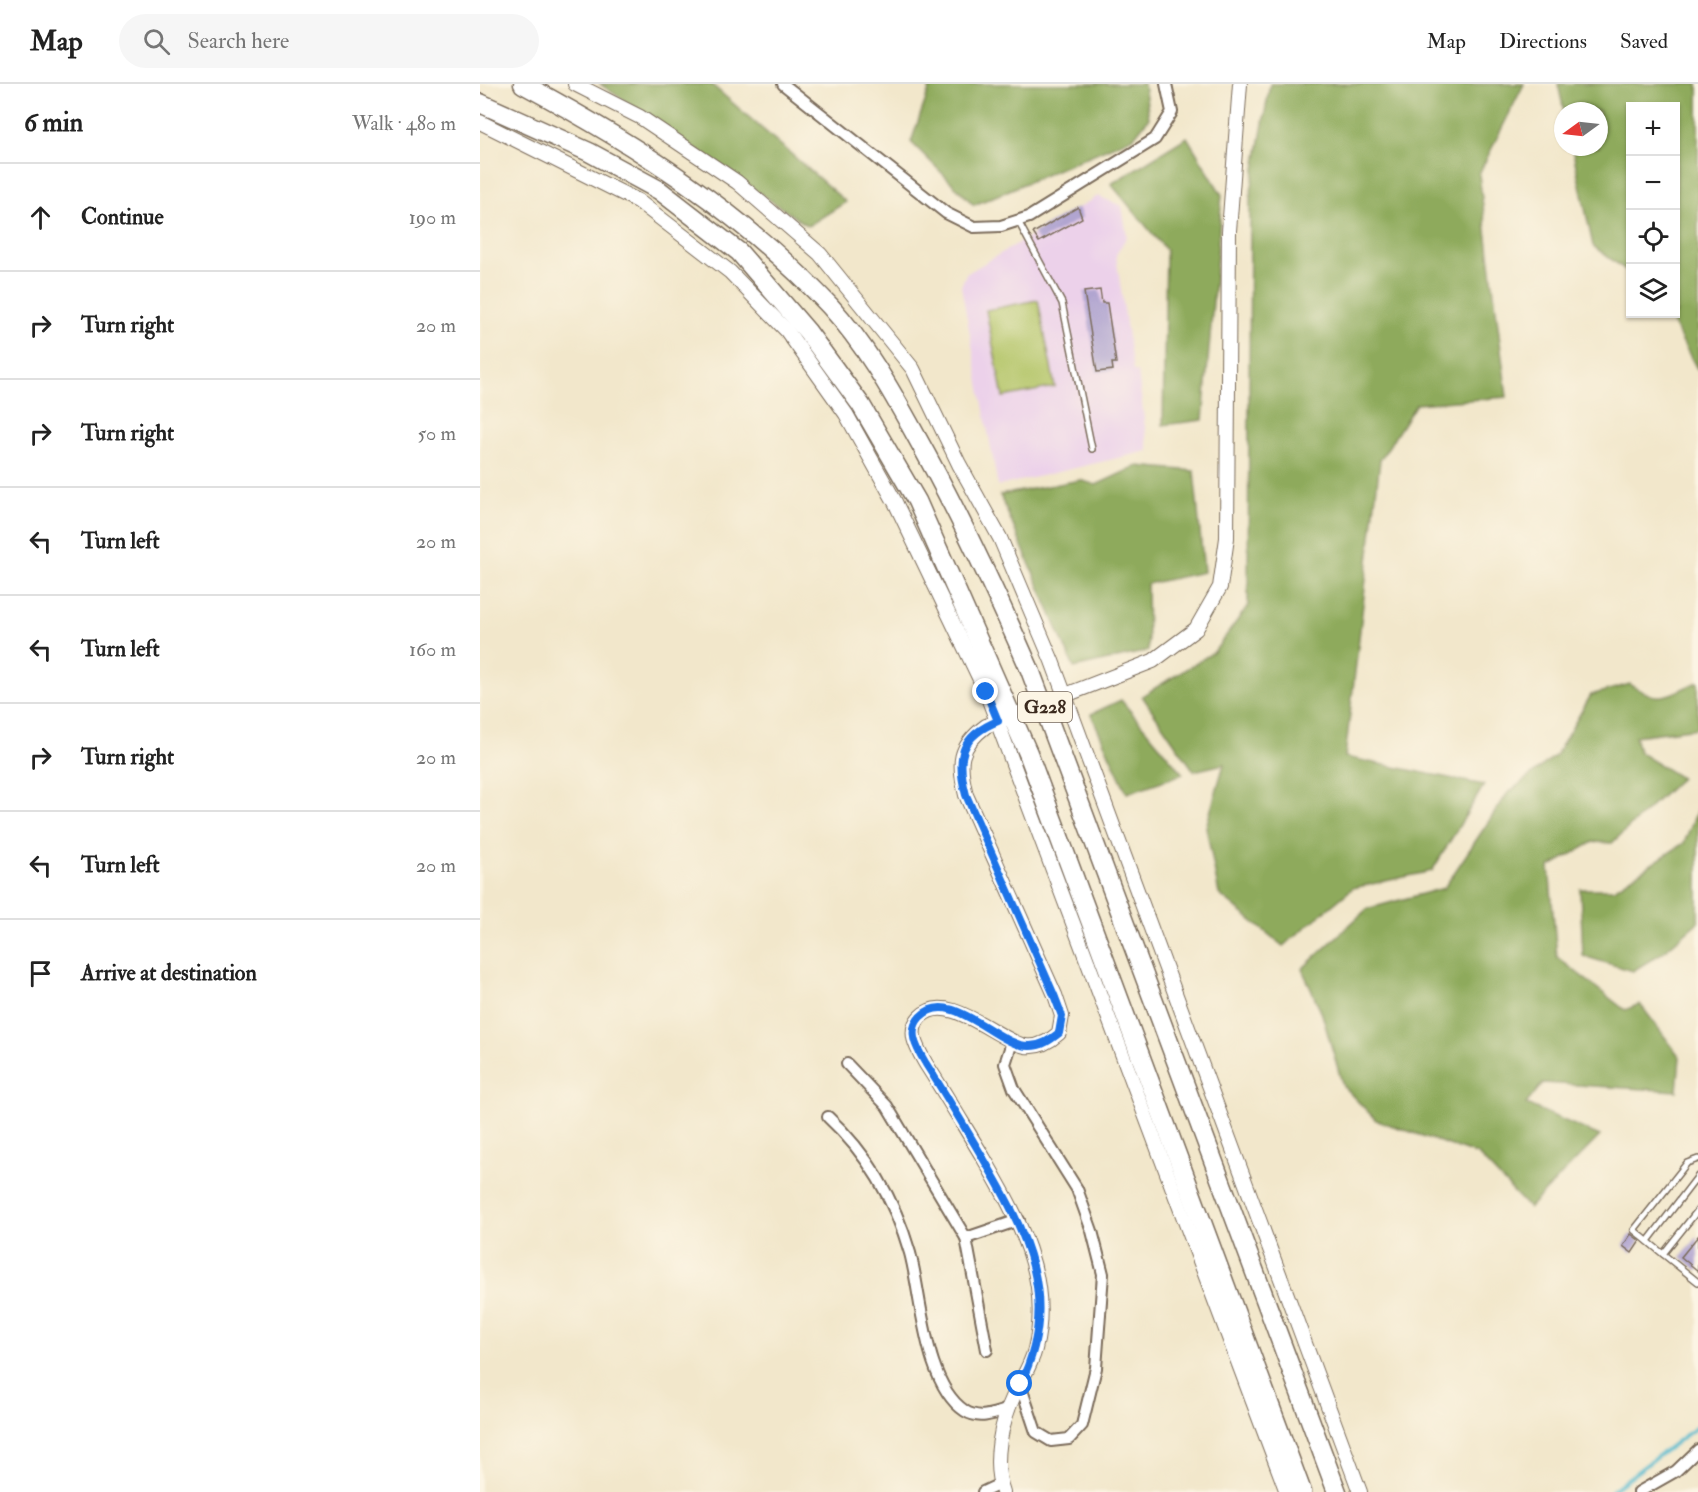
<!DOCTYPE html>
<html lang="en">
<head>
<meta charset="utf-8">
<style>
  body { margin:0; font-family:"IM FELL Double Pica",serif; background:#f6f6f6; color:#222 }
  .controls { position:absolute; right:18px; top:18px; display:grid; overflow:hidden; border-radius:0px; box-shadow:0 2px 4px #0004 }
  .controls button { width:54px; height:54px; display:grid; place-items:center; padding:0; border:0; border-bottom:2px solid #e0e0e0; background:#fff; color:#222; font:30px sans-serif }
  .compass { position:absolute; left:1074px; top:18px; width:54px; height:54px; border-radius:50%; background:#fff; box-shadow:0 2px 4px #0004; rotate:255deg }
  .stop { position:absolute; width:18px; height:18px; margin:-14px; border:4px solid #1a73e8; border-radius:50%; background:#fff }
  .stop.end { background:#1a73e8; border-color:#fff; box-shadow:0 2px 6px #0008 }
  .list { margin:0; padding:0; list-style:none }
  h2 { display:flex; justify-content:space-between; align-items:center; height:78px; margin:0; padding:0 24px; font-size:26px }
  h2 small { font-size:20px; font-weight:400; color:#767676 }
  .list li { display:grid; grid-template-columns:39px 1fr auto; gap:18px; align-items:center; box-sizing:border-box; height:108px; padding:0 24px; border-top:2px solid #e0e0e0 }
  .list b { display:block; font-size:22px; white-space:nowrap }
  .list em { font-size:20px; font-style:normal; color:#767676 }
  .icon { flex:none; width:33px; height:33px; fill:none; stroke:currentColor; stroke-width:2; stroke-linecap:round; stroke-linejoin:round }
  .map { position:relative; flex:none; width:1218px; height:1408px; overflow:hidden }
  header { display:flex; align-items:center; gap:36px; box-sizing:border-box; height:84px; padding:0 30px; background:#fff; border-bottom:2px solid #e0e0e0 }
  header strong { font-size:28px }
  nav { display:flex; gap:33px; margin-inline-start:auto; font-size:21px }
  .search { width:420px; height:54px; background:#f6f6f6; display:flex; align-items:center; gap:15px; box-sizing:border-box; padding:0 21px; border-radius:33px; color:#767676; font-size:22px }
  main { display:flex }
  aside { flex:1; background:#fff }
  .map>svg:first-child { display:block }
  .built { fill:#ecd1ea }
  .green { fill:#b3c568; stroke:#777843; stroke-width:1.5 }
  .forest { fill:#8eaa5c; stroke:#646a3d; stroke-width:1.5 }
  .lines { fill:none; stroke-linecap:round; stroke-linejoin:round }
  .stream { stroke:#4fb8cc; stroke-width:4 }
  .building { fill:#b1a5d0 }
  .service-casing { stroke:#7b6c5b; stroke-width:8 }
  .minor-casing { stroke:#7b6c5b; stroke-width:14 }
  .tertiary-casing { stroke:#7b6c5b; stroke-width:16 }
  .trunk-casing { stroke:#7b6c5b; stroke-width:21 }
  .service { stroke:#fff; stroke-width:5 }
  .minor { stroke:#fff; stroke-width:10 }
  .tertiary { stroke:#fff; stroke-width:14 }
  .trunk { stroke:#fff; stroke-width:18 }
  .route { stroke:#1a73e8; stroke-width:8 }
  .labels { text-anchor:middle; stroke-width:6; stroke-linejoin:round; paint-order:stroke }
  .shield { fill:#fcf5e5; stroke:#75675a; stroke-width:1.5 }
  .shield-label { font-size:18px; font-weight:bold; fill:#3b2a1e }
</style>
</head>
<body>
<header>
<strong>Map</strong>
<div class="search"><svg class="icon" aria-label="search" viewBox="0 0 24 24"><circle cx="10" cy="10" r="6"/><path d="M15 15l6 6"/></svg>Search here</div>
<nav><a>Map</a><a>Directions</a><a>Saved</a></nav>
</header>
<main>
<aside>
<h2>6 min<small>Walk · 480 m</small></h2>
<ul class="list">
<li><svg class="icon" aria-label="ahead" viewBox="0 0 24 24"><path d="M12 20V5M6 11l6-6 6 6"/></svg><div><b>Continue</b></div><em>190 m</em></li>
<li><svg class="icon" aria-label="right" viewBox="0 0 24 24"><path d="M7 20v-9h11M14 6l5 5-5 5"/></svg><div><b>Turn right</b></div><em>20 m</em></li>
<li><svg class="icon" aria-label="right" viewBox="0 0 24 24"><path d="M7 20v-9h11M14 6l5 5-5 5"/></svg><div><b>Turn right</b></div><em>50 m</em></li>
<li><svg class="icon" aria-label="left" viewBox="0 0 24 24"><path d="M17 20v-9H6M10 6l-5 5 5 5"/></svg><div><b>Turn left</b></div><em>20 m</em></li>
<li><svg class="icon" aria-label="left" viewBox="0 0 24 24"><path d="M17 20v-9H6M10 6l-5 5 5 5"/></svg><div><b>Turn left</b></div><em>160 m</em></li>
<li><svg class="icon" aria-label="right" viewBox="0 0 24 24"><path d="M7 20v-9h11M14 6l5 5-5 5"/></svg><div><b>Turn right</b></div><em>20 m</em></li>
<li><svg class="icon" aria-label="left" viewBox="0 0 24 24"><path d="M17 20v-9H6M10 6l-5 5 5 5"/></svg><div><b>Turn left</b></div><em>20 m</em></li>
<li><svg class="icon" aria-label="arrive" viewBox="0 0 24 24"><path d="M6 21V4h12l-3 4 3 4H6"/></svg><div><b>Arrive at destination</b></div></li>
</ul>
</aside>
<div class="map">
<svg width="1218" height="1408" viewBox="0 0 1218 1408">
  <rect width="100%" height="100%" fill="#fcf5e5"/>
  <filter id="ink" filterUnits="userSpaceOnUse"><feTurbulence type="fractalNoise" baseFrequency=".0167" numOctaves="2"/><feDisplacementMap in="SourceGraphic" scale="12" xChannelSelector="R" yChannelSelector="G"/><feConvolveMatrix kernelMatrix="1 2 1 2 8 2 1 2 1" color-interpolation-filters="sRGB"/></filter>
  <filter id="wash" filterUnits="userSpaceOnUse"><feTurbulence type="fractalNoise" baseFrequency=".008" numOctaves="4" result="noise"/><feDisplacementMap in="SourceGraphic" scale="24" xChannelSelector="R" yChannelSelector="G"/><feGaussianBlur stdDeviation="1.35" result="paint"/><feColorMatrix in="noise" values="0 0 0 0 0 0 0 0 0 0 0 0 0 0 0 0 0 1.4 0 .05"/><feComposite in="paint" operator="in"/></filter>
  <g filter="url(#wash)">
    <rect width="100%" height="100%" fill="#f2e7cb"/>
    <polygon class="built" points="618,112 642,122 647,152 636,171 653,287 658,288 668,367 518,402 481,202 486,190"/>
    <polygon class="green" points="558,216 575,303 523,313 506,226"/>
    <g class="forest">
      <polygon points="120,0 231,0 366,118 328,142"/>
      <polygon points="455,0 664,0 669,34 654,53 494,121 431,58 450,3"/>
      <polygon points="790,0 1044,0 999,90 1027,313 936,320 900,376 865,673 1004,701 952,787 873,804 803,862 739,810 726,743 744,680 714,687 662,612 734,568 768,522 770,113"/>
      <polygon points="1078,0 1218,0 1218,287 1188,230 1196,230 1196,22 1150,22 1150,189 1113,162 1092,63 1119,63 1119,27 1084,27"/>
      <polygon points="707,53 742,111 723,336 683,341 686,166 631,100"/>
      <polygon points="657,382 714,387 724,488 667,500 668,567 594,584 520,411 600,396 616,401"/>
      <path d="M1218,598V644L1155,652L1159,668L1201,694L1132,759L1113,758L1069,783L1077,873L1145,926L1160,920L1200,973L1197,1007L1063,999L1046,1020L1120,1052L1049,1124L998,1071L896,1036L863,1002L842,930L822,885L887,825L964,804L1027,710L1076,671L1111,611L1150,600C1182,622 1187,610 1218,598Z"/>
      <polygon points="641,616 703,690 647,709 611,630"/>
      <polygon points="1218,724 1218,838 1182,869 1153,887 1103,872 1100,805 1134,805 1204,759"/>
    </g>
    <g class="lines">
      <polyline class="stream" points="1130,1408 1218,1342"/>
    </g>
    <g id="blocks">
      <g class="building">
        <polygon points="598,123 602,134 559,158 553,149"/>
        <polygon points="620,206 622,219 627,219 636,279 632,279 633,286 617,288 604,208"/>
        <polygon points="1151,1150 1160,1157 1152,1169 1143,1162"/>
        <polygon points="1218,1152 1218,1187 1201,1173"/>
      </g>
    </g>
  </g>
  <g filter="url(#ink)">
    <use href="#blocks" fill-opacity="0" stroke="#7b6c5b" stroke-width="1.5"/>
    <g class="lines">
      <g class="service-casing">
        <g id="service">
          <polyline points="538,137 582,219 612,365"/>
          <polyline points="1218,1126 1183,1170 1218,1198"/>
          <polyline points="1168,1157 1218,1092"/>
          <polyline points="1183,1170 1154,1146 1207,1079 1218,1075"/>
        </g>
      </g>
      <g class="minor-casing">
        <g id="minor">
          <polyline points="303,0 466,129 494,143 521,142 549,133 675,55 692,28 686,0"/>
          <polyline points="532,958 525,980 534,1005 597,1105 612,1147 623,1190 616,1284 602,1341 589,1355 571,1357 556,1348 540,1300"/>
          <polyline points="367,980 407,1022 486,1154 507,1266"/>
          <path d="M348,1033C388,1070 415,1117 430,1169C442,1213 444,1300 485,1327C499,1336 514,1330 529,1325"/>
          <polyline points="486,1154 539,1136"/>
          <polyline points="503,1408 520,1400"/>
          <polyline points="1159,1408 1196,1387 1218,1366"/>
        </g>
      </g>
      <g class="tertiary-casing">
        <g id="tertiary">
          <polyline points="95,0 160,33 257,98 340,170 433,285 479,380 520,454 572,577 880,1408"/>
          <polyline points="0,38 158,117 250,188 307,247 366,330 415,418 506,608 807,1408"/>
          <path d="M523,1408C512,1378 521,1339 534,1311C541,1295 551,1282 555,1265C573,1194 537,1132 503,1073C484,1042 466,1011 446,980C438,966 426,948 440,933C467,905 517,956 545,962C558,964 570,957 579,949L582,932L575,911L486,711C478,679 478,663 506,642L673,577L716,545L740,503L747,454L749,147L760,0"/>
        </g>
      </g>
      <g class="trunk-casing">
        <g id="trunk">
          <path d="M43,0C157,61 260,127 350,222C384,259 411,306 435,350C478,427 515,506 550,586L857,1408"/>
          <polyline points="0,19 109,68 179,106 259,168 327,247 381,321 437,417 548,669 822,1408"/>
        </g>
      </g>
      <use href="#service" class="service"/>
      <use href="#minor" class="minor"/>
      <use href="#tertiary" class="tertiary"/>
      <use href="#trunk" class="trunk"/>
    </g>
  </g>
  <g class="lines" filter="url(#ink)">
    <path class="route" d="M506,608L518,637C480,652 476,674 486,711L574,911L582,932L579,949C570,956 562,962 550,962C518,964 471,901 440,933C426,948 438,966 446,980C466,1011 484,1042 503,1074C546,1147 582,1217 540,1300"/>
  </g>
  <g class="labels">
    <rect class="shield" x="538" y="608" width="54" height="30" rx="4.5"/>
    <g class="shield-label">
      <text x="565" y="629">G228</text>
    </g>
  </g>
</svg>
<div class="controls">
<button>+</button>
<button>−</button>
<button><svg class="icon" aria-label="locate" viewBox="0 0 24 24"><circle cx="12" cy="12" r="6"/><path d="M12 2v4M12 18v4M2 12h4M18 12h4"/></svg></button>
<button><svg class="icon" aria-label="layers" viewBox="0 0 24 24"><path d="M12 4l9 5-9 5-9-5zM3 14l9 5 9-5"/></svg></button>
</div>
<svg class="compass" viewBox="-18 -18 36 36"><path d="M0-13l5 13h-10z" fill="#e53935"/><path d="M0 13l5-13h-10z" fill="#767676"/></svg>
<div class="stop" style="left:540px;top:1300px"></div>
<div class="stop end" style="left:506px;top:608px"></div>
</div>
</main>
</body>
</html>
